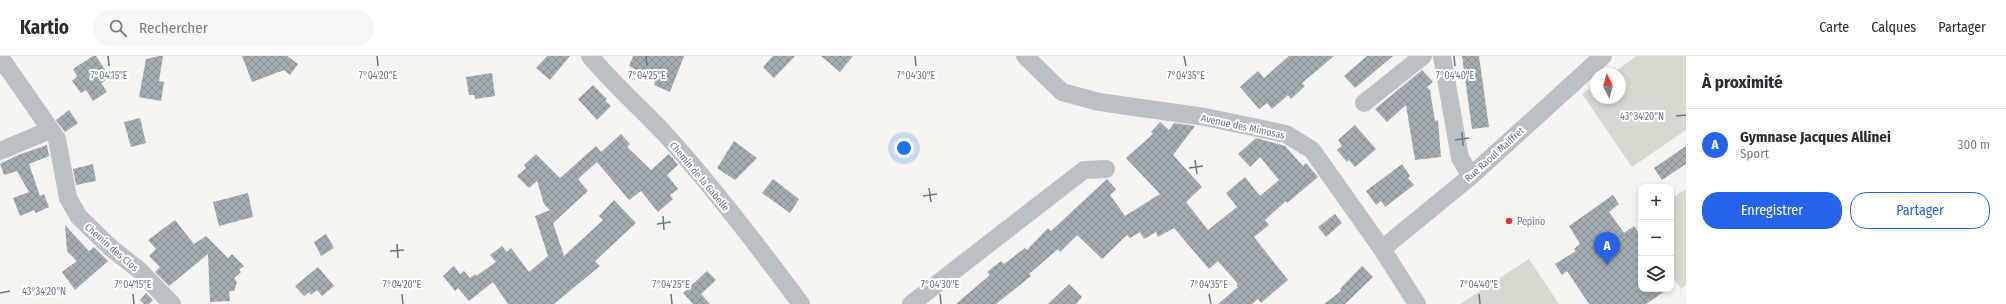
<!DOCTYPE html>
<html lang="fr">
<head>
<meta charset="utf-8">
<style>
  body { margin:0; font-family:"Fira Sans Condensed",sans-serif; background:#f7f7f7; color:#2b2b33 }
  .controls { position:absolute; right:12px; bottom:12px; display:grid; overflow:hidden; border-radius:8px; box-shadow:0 2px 6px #0003 }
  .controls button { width:36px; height:36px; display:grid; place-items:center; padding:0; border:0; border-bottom:1px solid #e1e1e2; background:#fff; color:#2b2b33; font:20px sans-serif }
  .compass { position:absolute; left:1590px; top:12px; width:36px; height:36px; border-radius:50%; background:#fff; box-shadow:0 2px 6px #0003; rotate:354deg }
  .you { position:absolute; left:904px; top:92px; width:14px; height:14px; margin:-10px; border:3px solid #fff; border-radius:50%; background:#1a73e8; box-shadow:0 0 0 6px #1a73e833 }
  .badge { display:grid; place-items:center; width:26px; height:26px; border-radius:50%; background:#2563eb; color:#fff; font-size:13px; font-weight:700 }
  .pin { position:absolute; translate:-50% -33px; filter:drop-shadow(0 1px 2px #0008) }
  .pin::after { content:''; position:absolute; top:21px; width:14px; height:12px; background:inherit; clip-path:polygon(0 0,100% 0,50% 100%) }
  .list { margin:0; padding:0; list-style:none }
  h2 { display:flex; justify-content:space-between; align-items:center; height:52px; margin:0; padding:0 16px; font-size:17px }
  h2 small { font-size:13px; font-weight:400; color:#7c7c81 }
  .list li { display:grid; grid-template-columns:26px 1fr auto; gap:12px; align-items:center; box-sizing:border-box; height:72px; padding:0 16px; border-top:1px solid #e1e1e2 }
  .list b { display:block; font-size:15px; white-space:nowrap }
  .list p { margin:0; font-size:13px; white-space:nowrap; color:#7c7c81 }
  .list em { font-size:13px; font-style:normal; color:#7c7c81 }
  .actions { display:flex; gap:8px; padding:12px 16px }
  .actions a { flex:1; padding:9px 0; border:1px solid #2563eb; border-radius:16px; text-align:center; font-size:14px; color:#2563eb }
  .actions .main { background:#2563eb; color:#fff }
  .icon { flex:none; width:22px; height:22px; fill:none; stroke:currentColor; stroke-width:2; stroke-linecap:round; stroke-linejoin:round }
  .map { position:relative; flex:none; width:1686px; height:248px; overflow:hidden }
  header { display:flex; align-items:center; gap:24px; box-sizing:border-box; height:56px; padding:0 20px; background:#fff; border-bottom:1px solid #e1e1e2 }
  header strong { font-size:19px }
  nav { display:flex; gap:22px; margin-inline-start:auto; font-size:14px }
  .search { width:280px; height:36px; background:#f7f7f7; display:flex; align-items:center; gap:10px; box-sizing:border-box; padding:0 14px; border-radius:16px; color:#7c7c81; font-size:15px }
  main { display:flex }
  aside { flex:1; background:#fff }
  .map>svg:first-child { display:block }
  .grass { fill:#d5d9d0 }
  .building { fill:url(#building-cross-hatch) }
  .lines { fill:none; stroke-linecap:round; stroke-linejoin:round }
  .minor { stroke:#bbc1c3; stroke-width:18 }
  .ticks { fill:none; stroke:#657981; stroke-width:1.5 }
  .poi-dot { fill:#d93b2c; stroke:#fff; stroke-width:1.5 }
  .labels { text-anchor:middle; stroke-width:4; stroke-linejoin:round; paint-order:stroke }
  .street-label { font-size:10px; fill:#657981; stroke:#fff }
  .poi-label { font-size:10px; fill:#657981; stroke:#fff; text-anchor:start }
  .ticks-label { font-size:10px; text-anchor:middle; fill:#657981; stroke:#fff; stroke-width:4; stroke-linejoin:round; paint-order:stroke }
</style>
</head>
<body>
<header>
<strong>Kartio</strong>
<div class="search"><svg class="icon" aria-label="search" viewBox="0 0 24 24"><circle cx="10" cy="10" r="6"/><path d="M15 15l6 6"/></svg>Rechercher</div>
<nav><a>Carte</a><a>Calques</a><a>Partager</a></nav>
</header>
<main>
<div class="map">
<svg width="1686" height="248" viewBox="0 0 1686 248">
  <defs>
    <pattern id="building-cross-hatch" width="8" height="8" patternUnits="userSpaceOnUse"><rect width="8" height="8" fill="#a3adb1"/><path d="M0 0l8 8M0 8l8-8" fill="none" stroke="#889295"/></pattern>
  </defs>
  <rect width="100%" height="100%" fill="#f5f4f1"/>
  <g class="grass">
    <polygon points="1637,0 1686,0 1686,74 1632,111 1582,38 1596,28 1596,42 1620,42 1620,18 1611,18"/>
    <polygon points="1686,133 1686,229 1681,233 1671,217 1671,143"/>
    <polygon points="1529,203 1559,248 1460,248"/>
  </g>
  <g class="building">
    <polygon points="93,0 96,0 110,21 101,27 107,36 93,45 86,34 81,37 72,25 77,20 73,13"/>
    <polygon points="159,0 163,0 159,25 164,26 161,45 139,41 146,3"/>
    <polygon points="242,0 287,0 298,8 290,19 284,14 252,26"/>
    <polygon points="547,0 570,0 550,24 536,12"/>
    <polygon points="633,0 684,0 670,36 654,29 655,25 629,10"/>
    <polygon points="773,0 795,0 774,22 763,11"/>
    <polygon points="821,0 853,0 840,16"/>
    <polygon points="1289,0 1334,0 1302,27 1305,30 1291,43 1288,39 1272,53 1267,47 1259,53 1240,31 1258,15 1264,22"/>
    <polygon points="1367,0 1393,0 1355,32 1344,20"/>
    <polygon points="1462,0 1479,0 1489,71 1472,73"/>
    <polygon points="1422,14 1433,26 1427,31 1430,34 1435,65 1438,64 1441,101 1415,104 1406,49 1387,66 1375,53"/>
    <polygon points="492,17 495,40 475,43 474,39 469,39 466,21"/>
    <polygon points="593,29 607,43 605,45 611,50 597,64 578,43"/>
    <polygon points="69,54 78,67 65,76 56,64"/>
    <polygon points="140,62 146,87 131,91 124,66"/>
    <polygon points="1160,66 1169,74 1174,67 1195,70 1173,99 1202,131 1186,146 1208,174 1237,151 1226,137 1245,121 1260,140 1279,124 1260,101 1250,111 1238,98 1256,82 1285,90 1303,110 1306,107 1318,121 1287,147 1286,145 1265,164 1269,169 1254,181 1288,224 1261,247 1258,243 1252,248 1218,248 1238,231 1236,229 1238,228 1218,205 1209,213 1174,172 1158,181 1156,176 1144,183 1140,176 1130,182 1127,179 1102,203 1077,179 1060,196 1058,193 1029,218 1031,220 996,248 956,248 990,219 987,216 1001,205 1004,208 1025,192 1027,194 1048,172 1051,175 1107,123 1116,133 1110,139 1125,160 1160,138 1126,102 1153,78 1151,76"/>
    <polygon points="1355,69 1376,93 1355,111 1349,104 1347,106 1337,94 1342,90 1338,84"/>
    <polygon points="621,78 630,88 627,91 651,114 669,98 678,109 667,119 678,133 670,139 673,143 658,156 641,135 629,144 597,106 578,123 588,135 553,167 564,200 603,164 599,160 614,144 636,167 595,205 600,210 554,248 508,248 493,226 469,245 458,232 455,235 443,220 454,210 460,218 464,215 470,222 475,218 476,220 496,206 490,199 502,190 507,196 511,192 529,216 548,200 535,160 550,154 544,148 537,125 529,132 517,120 526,112 524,109 536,98 560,122 596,90 601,96"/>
    <polygon points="734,85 757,102 735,124 717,112"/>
    <polygon points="47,89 49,100 29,108 40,140 44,138 49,151 36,157 34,154 20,160 13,142 29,136 17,115 4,119 0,108 18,99"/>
    <polygon points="1686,90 1686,108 1662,124 1654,112"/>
    <polygon points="93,108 96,125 76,129 73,113"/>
    <polygon points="1402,108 1410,120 1408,122 1414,129 1385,151 1381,145 1376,149 1366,135"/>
    <polygon points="773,123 799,143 790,157 762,137"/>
    <polygon points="248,137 253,161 219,170 213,146"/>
    <polygon points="1613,139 1619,148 1609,156 1624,177 1634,170 1641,180 1641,233 1668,233 1646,248 1589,248 1567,215 1562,219 1555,208 1576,195 1574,193 1580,188 1569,170"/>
    <polygon points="1335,158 1342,167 1326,181 1318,171"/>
    <polygon points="175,164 194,188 206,180 228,202 232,198 244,210 239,214 241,216 234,222 237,226 234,235 229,235 230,245 210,246 208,198 169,230 155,216 160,211 149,200 156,193 148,184"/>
    <polygon points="65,169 89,195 94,191 108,205 75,234 62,216 77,205 67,195"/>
    <polygon points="326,178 334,192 321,200 314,186"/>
    <polygon points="1362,210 1373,221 1345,248 1324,248 1341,235 1340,233"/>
    <polygon points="318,211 334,230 322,240 317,234 311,239 309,236 304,240 295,230"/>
    <polygon points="707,215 716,224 701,238 710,248 693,248 683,237"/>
    <polygon points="1069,228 1082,241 1076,248 1048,248"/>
    <polygon points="146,237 153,244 149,248 144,248 140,244"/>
  </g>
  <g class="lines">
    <g class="minor">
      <path d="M590,0C613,28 641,52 666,79C714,132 758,190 801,248"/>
      <polyline points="1025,0 1062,36 1099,46 1205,61 1286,78 1312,94 1382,193 1417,248"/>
      <polyline points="1442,0 1460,102 1471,120"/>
      <polyline points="0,1 57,83 68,142 79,161 111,192 139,214 172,248"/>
      <polyline points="1364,47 1423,0"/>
      <polyline points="0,95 50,74"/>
      <polyline points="1382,193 1471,120 1603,0"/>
      <polyline points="911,248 1084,114 1106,113"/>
    </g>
  </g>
  <path class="ticks" d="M108,0L109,10M377,0L378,10M646,0L647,10M915,0L916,10M1184,0L1186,10M1454,0L1455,10M1676,60L1686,59M1462,76L1463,90M1455,84L1469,82M1195,104L1197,118M1189,112L1203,110M929,132L931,146M923,140L937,138M663,160L664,174M657,168L671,166M397,188L398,202M390,195L404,194M0,237L10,235M133,238L134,248M402,238L403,248M671,238L672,248M940,238L941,248M1209,238L1211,248M1479,238L1480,248"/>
  <circle class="poi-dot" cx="1509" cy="165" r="4"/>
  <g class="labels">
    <g class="street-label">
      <text transform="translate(1243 70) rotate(12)" y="4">Avenue des Mimosas</text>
      <text transform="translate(1494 98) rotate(-42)" y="4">Rue Raoul Maiffret</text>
      <text transform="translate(700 120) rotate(50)" y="4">Chemin de la Gabelle</text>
      <text transform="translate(112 191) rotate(41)" y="4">Chemin des Clos</text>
    </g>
    <g class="poi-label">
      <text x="1517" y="169">Pepino</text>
    </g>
  </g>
  <g class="ticks-label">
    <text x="109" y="23">7°04'15"E</text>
    <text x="378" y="23">7°04'20"E</text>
    <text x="647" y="23">7°04'25"E</text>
    <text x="916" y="23">7°04'30"E</text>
    <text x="1186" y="23">7°04'35"E</text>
    <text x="1455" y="23">7°04'40"E</text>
    <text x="1642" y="64">43°34'20"N</text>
    <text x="133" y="232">7°04'15"E</text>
    <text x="402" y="232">7°04'20"E</text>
    <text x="671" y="232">7°04'25"E</text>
    <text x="940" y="232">7°04'30"E</text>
    <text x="1209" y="232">7°04'35"E</text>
    <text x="1479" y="232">7°04'40"E</text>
    <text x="44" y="239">43°34'20"N</text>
  </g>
</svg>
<div class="controls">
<button>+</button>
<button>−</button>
<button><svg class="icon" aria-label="layers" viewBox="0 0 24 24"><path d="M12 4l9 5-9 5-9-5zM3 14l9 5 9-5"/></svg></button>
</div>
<svg class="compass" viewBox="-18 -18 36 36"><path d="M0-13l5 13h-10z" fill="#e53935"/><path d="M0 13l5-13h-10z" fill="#7c7c81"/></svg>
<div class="you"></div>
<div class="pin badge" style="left:1607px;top:209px">A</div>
</div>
<aside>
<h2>À proximité<small></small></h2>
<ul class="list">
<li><span class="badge">A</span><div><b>Gymnase Jacques Allinei</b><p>Sport</p></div><em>300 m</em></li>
</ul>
<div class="actions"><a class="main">Enregistrer</a><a>Partager</a></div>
</aside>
</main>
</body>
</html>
